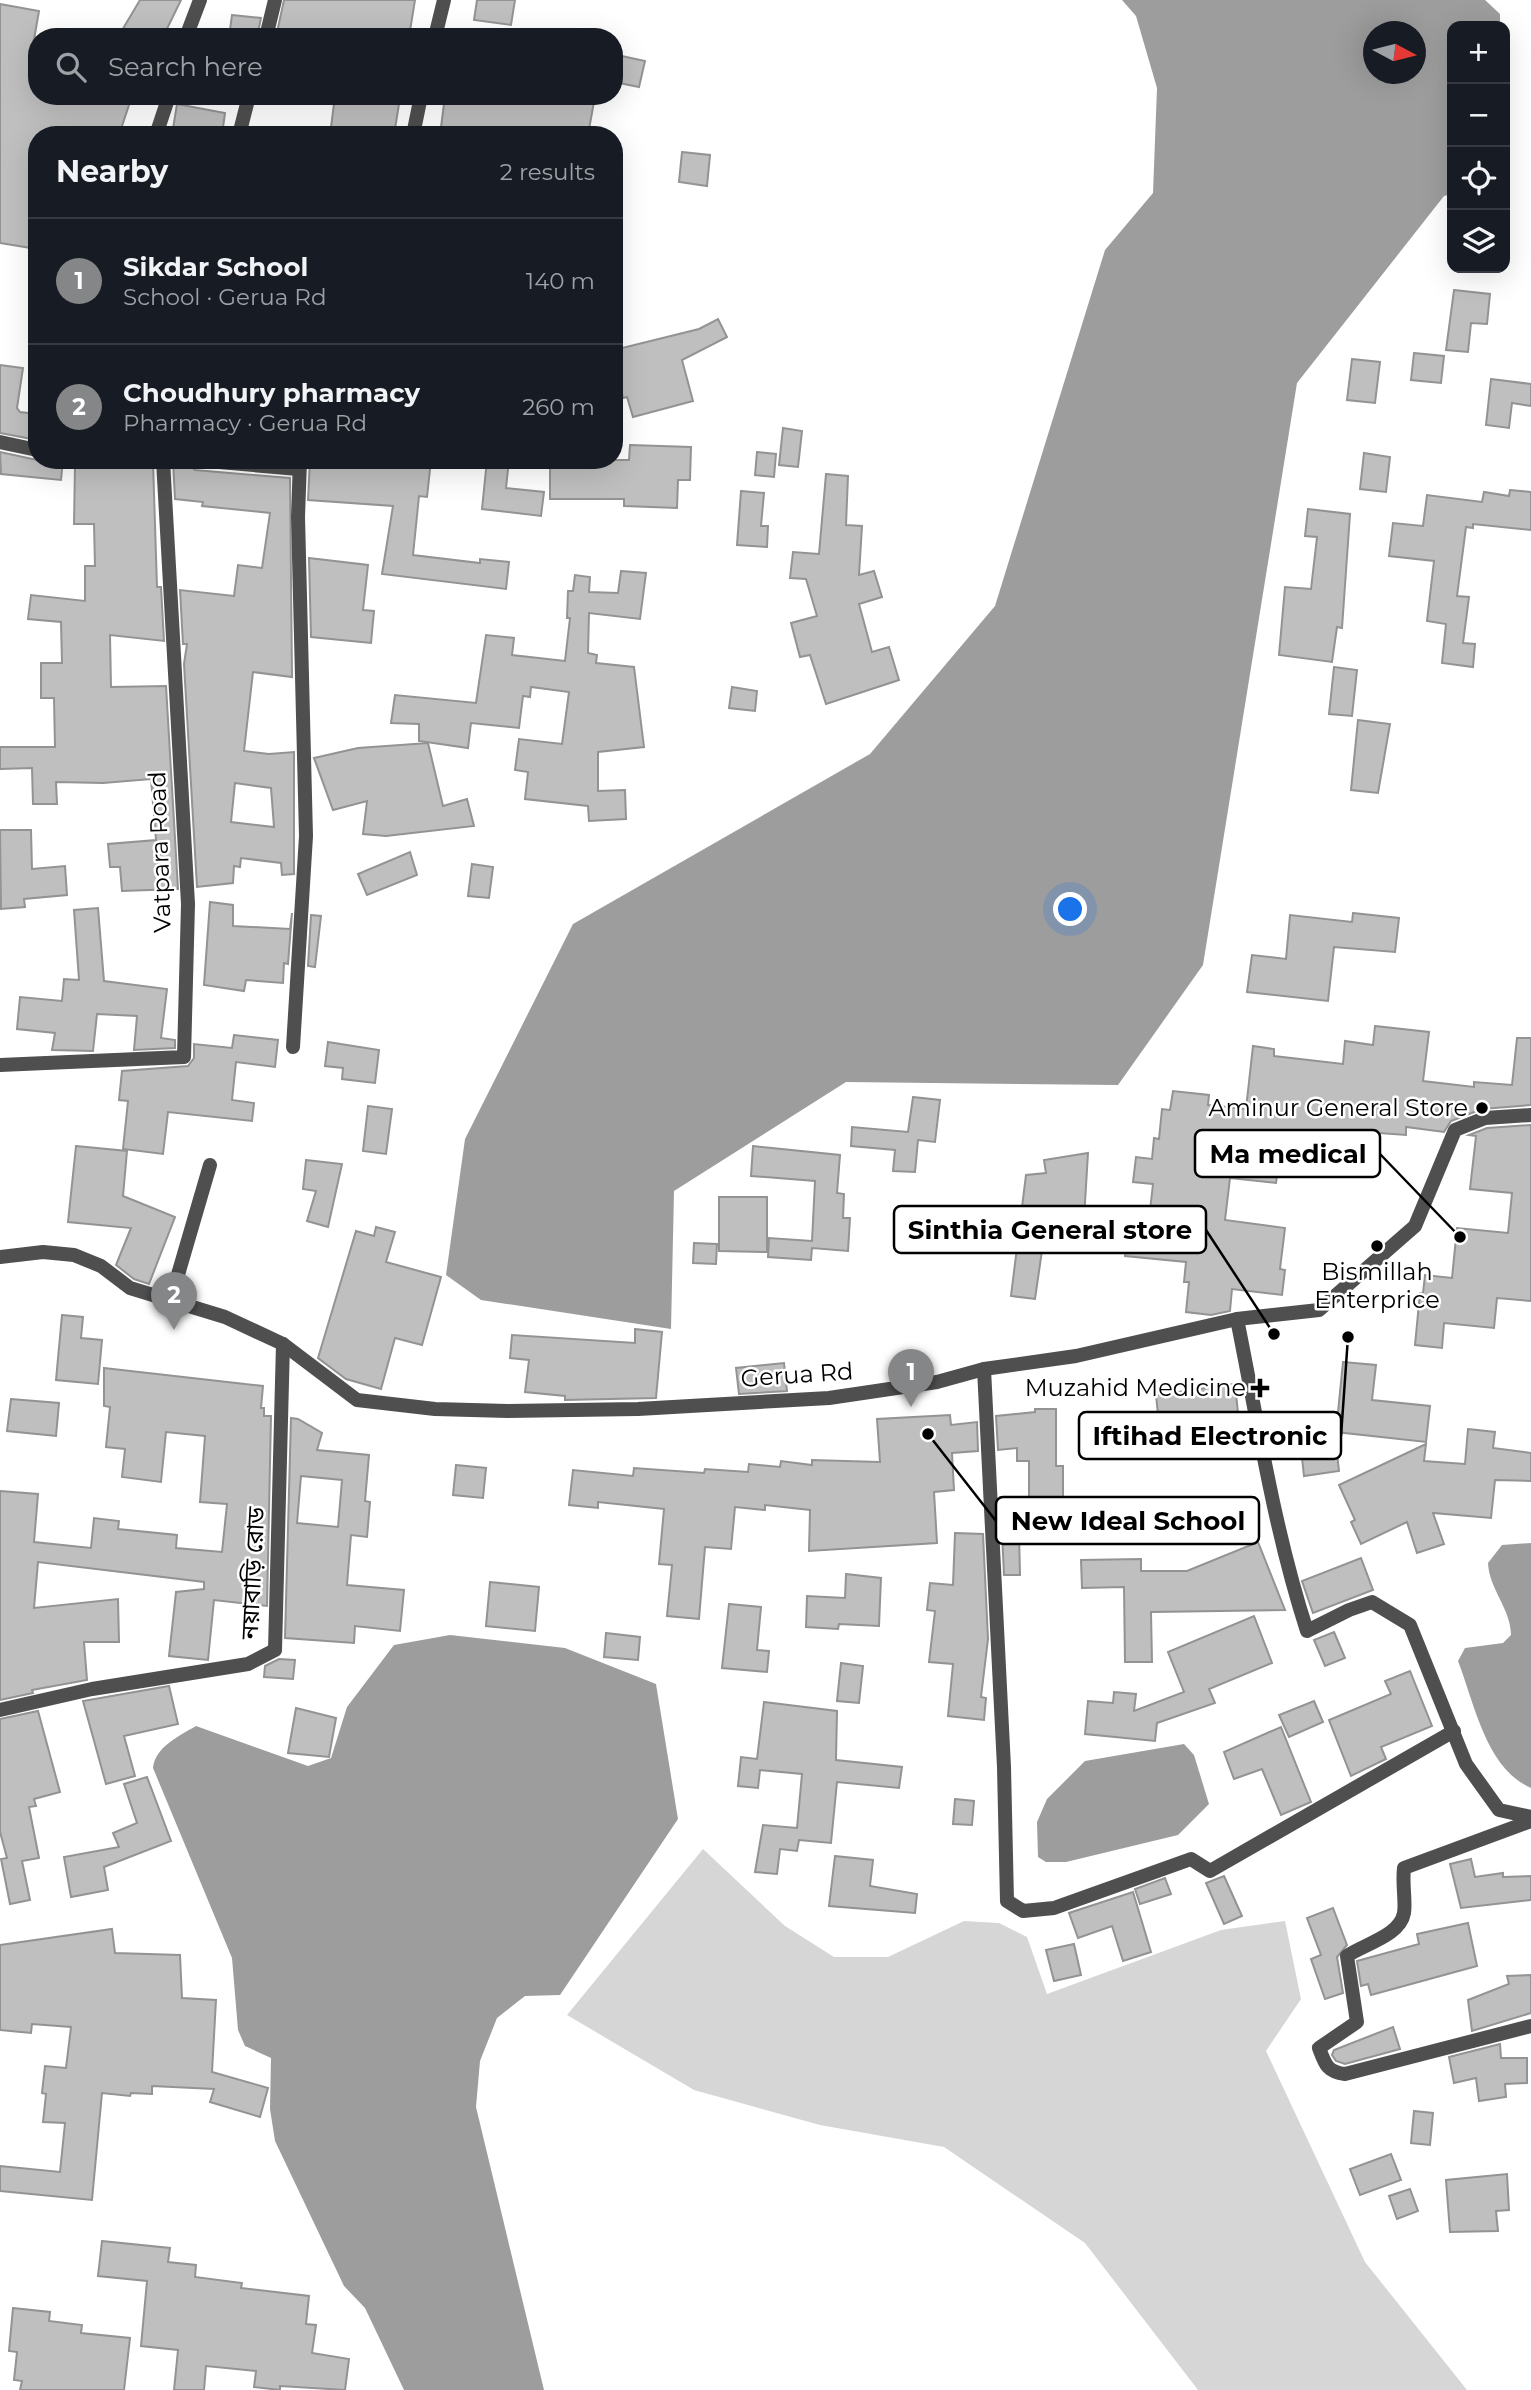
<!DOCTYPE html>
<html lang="en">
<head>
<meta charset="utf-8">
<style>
  body { margin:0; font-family:Montserrat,"Noto Sans Bengali",sans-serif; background:#20242c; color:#f1f3f6 }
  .controls { position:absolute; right:21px; top:21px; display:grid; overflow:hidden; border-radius:14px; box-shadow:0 7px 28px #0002 }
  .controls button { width:63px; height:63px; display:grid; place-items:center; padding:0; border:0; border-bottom:2px solid #363941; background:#171b24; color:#f1f3f6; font:35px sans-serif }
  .compass { position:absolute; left:1363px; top:21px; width:63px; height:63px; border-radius:50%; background:#171b24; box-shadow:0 7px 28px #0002; rotate:97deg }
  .you { position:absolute; left:1071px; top:910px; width:24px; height:24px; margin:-18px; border:5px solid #fff; border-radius:50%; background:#1a73e8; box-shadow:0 0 0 10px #1a73e833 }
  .badge { display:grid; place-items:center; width:46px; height:46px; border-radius:50%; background:#858687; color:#fff; font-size:23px; font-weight:700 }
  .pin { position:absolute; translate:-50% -58px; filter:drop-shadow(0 2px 4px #0008) }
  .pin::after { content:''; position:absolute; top:37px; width:24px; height:21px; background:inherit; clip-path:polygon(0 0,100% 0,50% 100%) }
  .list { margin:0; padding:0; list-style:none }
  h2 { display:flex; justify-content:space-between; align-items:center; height:91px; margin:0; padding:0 28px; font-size:30px }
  h2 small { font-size:23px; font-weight:400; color:#9ea1a6 }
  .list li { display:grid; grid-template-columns:46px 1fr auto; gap:21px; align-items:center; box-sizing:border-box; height:126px; padding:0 28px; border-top:2px solid #363941 }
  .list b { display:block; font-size:26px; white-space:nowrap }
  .list p { margin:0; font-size:23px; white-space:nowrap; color:#9ea1a6 }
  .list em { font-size:23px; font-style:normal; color:#9ea1a6 }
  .icon { flex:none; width:38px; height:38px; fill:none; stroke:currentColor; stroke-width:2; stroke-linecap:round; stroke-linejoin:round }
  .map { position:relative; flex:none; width:1531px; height:2390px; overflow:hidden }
  .search { position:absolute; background:#171b24; box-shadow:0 7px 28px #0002; left:28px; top:28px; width:595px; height:77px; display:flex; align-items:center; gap:18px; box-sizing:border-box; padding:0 24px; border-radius:28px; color:#9ea1a6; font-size:26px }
  .panel { position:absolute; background:#171b24; box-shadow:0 7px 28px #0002; left:28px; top:126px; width:595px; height:343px; border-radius:28px }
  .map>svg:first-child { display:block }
  .green { fill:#d6d6d6 }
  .water { fill:#9d9d9d; fill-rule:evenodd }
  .building { fill:#bfbfbf; stroke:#939393; stroke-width:2; fill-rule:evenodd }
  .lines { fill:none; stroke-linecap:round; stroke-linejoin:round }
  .street { stroke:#4f4f4f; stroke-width:14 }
  .poi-dot { fill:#000; stroke:#fff; stroke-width:2.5 }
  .labels { text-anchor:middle; stroke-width:5; stroke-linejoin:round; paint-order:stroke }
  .street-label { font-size:24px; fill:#000; stroke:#fff }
  .poi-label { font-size:24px; fill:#000; stroke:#fff; text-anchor:end }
  .leader { fill:none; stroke:#000; stroke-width:2.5 }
  .callout-dot { fill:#000; stroke:#fff; stroke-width:2.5 }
  .callout { fill:#fff; stroke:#000; stroke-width:2.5 }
  .callout-label { font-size:26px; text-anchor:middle; font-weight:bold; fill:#000 }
</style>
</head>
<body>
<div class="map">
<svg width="1531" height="2390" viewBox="0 0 1531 2390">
  <rect width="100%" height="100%" fill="#fff"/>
  <polygon class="green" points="703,1849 785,1926 834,1957 888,1957 964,1921 999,1923 1027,1937 1047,1994 1221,1930 1285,1921 1301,1999 1266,2051 1365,2262 1467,2390 1198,2390 1085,2243 944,2147 820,2125 694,2090 567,2015"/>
  <g class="water">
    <path d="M1122,0H1485L1500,14V26H1452V194L1444,196L1297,383L1203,965L1118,1085L846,1082L674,1191L671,1329L481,1300L446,1275L465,1139L573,924L870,754L995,606L1105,250L1153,193L1157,88L1136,16ZM1374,32H1416V74H1374Z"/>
    <path d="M1531,1543V1788C1486,1769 1474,1702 1458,1661L1465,1648L1503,1643L1511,1635C1511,1609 1489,1589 1488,1563L1502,1545Z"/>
    <path d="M450,1635L565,1648L656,1684L678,1819L560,1995L525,1996L497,2018L480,2061L476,2107L544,2390H404L365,2308L344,2286L275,2141L270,2109L271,2058L245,2046L238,2030L232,1958L153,1768C155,1747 179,1736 196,1726L308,1766L331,1758L347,1707L394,1645Z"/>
    <polygon points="1184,1744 1194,1755 1209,1804 1178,1835 1066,1862 1046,1862 1038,1857 1037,1822 1047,1799 1085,1761"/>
  </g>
  <g class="building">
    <polygon points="140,0 181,0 163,37 118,37"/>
    <polygon points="284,0 415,0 409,37 334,37 308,33 308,37 276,37"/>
    <polygon points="477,0 515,0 511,25 474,20"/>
    <polygon points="0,4 39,11 32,51 37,52 37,96 132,96 119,135 37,135 37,249 0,243"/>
    <polygon points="232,15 261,18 257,37 229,37"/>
    <polygon points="617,55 645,61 639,87 614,82"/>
    <polygon points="335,96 370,96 369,100 399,104 394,135 330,135"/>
    <polygon points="445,96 500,101 501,96 595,96 588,135 440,135"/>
    <polygon points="177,104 225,113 222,135 172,135"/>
    <polygon points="682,152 710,155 707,186 679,182"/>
    <polygon points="1454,290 1490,294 1487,324 1471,323 1468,352 1446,350"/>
    <polygon points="718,319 727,337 682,360 693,401 633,417 627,397 623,398 617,371 614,372 614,350 699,329"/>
    <polygon points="1414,353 1444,356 1441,383 1411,380"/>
    <polygon points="1352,359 1380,362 1375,403 1347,400"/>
    <polygon points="0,365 23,368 17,408 20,412 37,414 37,440 0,433"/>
    <polygon points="1491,379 1531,384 1531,406 1512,403 1509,428 1486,425"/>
    <polygon points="783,428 802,431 798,467 779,465"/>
    <polygon points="630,445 691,447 690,480 678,480 677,508 624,506 624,499 550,499 550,460 629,460"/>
    <polygon points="0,452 37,460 63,460 61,480 1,474"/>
    <polygon points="757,452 776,454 774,477 755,475"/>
    <polygon points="1364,453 1390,457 1386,492 1360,489"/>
    <polygon points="310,460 431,460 427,497 419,496 413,555 480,563 480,559 509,562 506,589 382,574 393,506 308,500"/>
    <polygon points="487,460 509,460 506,488 544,492 541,516 482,509"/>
    <path d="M173,461L187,463L195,470L290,478L292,677L253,672L244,751L269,754L294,752V874L282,875L281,863L241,858L240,867L234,866L233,883L197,887L184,664L187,644H183L180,590L234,596L238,565L262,568L270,513L202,506L203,502L175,499ZM235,783L271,788L274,827L231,822Z"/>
    <polygon points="153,462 157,587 161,587 164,641 110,635 111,687 166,686 178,889 122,891 120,867 110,867 108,844 156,840 151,779 103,783 56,782 57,804 33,804 32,768 0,769 0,747 55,747 54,698 41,698 41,663 62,663 61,622 28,619 31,595 85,601 85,566 95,566 94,524 74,524 75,465"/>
    <polygon points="826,474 848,476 846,525 862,526 859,575 874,571 882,597 859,604 872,652 889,647 899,680 826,704 810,655 800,657 791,623 817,616 806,579 790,578 793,552 819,554"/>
    <polygon points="1510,490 1531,492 1531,530 1473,524 1473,528 1466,527 1457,596 1469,597 1463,643 1475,644 1473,667 1442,663 1446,624 1427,621 1434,561 1389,556 1393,523 1423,526 1427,495 1482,502 1484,492 1509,496"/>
    <polygon points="741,491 764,493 761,526 768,526 767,547 737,545"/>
    <polygon points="1308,509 1350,514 1342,628 1337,627 1332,662 1279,655 1285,587 1311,589 1317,537 1305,536"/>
    <polygon points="309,558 368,565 363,610 374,611 371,643 311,637"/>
    <polygon points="621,571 646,573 640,619 589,613 588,653 597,655 596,663 634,667 644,747 598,752 598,791 625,790 626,819 589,821 588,806 525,799 528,772 515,770 519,739 562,744 569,692 531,687 530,697 523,696 519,728 471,723 468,748 419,741 419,724 391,723 395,695 476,703 486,635 514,638 512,655 565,661 570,618 567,618 568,591 573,591 575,575 590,577 589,592 618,593"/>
    <polygon points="1334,667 1357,670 1352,716 1329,714"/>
    <polygon points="732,687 757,691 755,711 729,708"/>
    <polygon points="1358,720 1390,724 1378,793 1351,790"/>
    <polygon points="428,743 443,806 467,799 474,826 386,836 363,834 367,801 333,810 314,758 358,748"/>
    <polygon points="0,830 31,830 32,869 65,866 67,895 24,899 25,907 1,909"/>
    <polygon points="410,852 417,875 367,895 358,874"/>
    <polygon points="472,864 493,867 489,898 468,896"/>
    <polygon points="210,902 233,905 233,926 290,929 292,913 288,964 284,963 283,983 246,980 244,991 204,985"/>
    <polygon points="98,908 104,981 167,989 161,1038 175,1040 175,1048 134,1050 137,1016 97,1014 93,1051 52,1050 55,1033 17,1029 20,997 62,1001 64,979 79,980 74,910"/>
    <polygon points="1353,913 1399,918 1395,952 1334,947 1328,1001 1247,992 1252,955 1286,959 1290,915 1352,922"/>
    <polygon points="311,915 321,916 315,967 308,966"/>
    <polygon points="1375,1026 1429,1032 1423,1081 1474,1087 1474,1082 1512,1085 1517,1038 1531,1038 1531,1105 1482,1109 1451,1121 1444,1132 1406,1127 1406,1135 1379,1133 1378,1142 1317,1135 1316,1145 1286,1141 1285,1149 1281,1149 1276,1183 1230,1178 1225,1220 1285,1228 1280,1269 1285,1270 1282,1295 1232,1289 1230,1311 1211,1315 1186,1312 1189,1282 1184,1282 1186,1262 1125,1256 1128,1226 1148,1228 1153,1184 1133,1182 1136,1157 1152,1159 1154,1138 1159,1139 1162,1109 1170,1110 1173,1091 1209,1095 1208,1105 1246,1109 1253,1046 1274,1049 1274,1056 1343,1064 1345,1041 1373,1045"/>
    <polygon points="234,1035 278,1040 275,1067 236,1062 232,1100 254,1103 252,1121 168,1112 163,1154 123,1149 128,1101 119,1100 122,1071 188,1066 194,1058 194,1044 232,1048"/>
    <polygon points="328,1042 379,1050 375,1083 342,1079 343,1068 325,1066"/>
    <polygon points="913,1097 940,1100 935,1142 918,1140 915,1172 893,1171 895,1150 851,1146 852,1127 908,1132"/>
    <polygon points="368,1106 392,1109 386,1154 363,1151"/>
    <polygon points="1531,1125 1531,1301 1497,1298 1494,1328 1444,1323 1442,1348 1415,1345 1420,1293 1423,1293 1425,1275 1452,1278 1457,1228 1508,1233 1512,1193 1470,1189 1476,1136 1469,1135 1487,1128"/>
    <polygon points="76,1146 127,1151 123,1196 175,1217 149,1284 134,1279 116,1265 131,1228 68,1222"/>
    <polygon points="753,1146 840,1155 837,1193 844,1194 843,1218 850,1218 848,1251 812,1248 811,1260 768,1257 769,1238 812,1241 815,1181 751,1176"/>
    <polygon points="1088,1153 1084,1219 1047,1216 1035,1299 1011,1296 1026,1175 1046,1173 1044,1160"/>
    <polygon points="306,1160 342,1164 328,1227 307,1221 316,1191 303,1189"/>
    <polygon points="719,1197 767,1197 767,1252 719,1251"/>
    <polygon points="376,1227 395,1232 386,1262 441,1277 422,1345 395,1338 381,1389 346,1379 318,1358 356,1231 374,1236"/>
    <polygon points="694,1243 717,1244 716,1264 693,1263"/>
    <polygon points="62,1315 83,1317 81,1338 102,1340 98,1384 56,1380"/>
    <polygon points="635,1329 662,1332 656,1398 565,1400 565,1396 525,1392 529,1360 510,1358 512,1335 635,1343"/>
    <polygon points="1343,1362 1376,1365 1372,1400 1430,1406 1426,1442 1336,1432"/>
    <polygon points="784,1363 787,1391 739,1394 736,1368"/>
    <polygon points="104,1368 263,1386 261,1408 264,1408 264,1416 271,1416 267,1606 214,1600 208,1660 169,1656 176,1592 204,1589 204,1582 38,1562 34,1608 118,1599 119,1642 84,1642 87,1680 32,1690 33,1693 0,1700 0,1491 38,1494 34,1542 91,1548 94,1518 119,1521 118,1529 177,1535 176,1548 222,1552 227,1504 200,1502 205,1436 166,1432 161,1482 122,1477 125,1449 106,1447 110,1407 104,1406"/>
    <polygon points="1235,1384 1238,1413 1159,1424 1156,1395"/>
    <polygon points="11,1399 59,1403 56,1436 7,1431"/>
    <polygon points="1035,1409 1056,1409 1056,1466 1063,1466 1063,1500 1029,1500 1029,1461 1017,1461 1017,1448 998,1450 996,1416 1035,1412"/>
    <polygon points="950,1415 951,1425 977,1422 978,1451 952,1453 954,1490 934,1492 937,1543 809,1551 810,1510 765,1505 765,1510 735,1507 731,1549 705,1547 699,1619 667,1616 672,1565 659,1564 664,1509 598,1502 598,1508 569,1505 573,1470 633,1476 634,1468 704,1473 705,1469 748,1472 749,1464 780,1467 781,1461 812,1465 812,1460 880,1462 877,1419"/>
    <polygon points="1333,1417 1339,1471 1304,1476 1298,1421"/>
    <path d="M291,1418L298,1419L322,1433L317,1450L369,1455L365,1501L370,1502L367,1537L351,1535L347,1585L404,1590L400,1631L355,1626L354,1643L285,1638ZM301,1476L342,1480L338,1527L297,1523Z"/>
    <polygon points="1468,1429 1495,1432 1493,1448 1531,1453 1531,1481 1495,1480 1491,1518 1433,1513 1444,1544 1417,1553 1407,1522 1361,1544 1351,1522 1355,1520 1339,1485 1426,1444 1424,1461 1465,1464"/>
    <polygon points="456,1465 486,1468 483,1498 453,1495"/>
    <polygon points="955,1533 983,1534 988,1639 981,1697 986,1698 984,1720 948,1716 953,1664 929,1662 935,1611 927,1610 930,1583 953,1585"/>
    <polygon points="1002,1533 1019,1533 1020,1575 1004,1575"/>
    <polygon points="1258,1542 1285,1610 1151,1612 1152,1662 1125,1662 1124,1587 1082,1588 1081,1560 1141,1559 1141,1571 1187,1571"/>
    <polygon points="1361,1558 1373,1590 1313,1613 1302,1581"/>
    <polygon points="846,1574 881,1578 879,1626 839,1624 838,1629 806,1627 807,1596 845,1598"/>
    <polygon points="490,1582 539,1587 535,1631 486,1626"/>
    <polygon points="729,1604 761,1607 757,1650 769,1651 767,1672 722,1668"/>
    <polygon points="1254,1616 1272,1663 1209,1689 1215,1703 1157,1723 1155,1741 1085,1734 1088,1701 1113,1703 1114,1692 1136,1694 1134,1711 1184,1692 1168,1652"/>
    <polygon points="1334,1632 1345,1658 1325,1666 1314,1640"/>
    <polygon points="606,1633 640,1637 638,1660 604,1657"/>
    <polygon points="279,1659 295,1660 293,1679 264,1677 265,1666"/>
    <polygon points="841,1663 863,1666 859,1703 837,1701"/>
    <polygon points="1410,1671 1432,1726 1381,1747 1386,1759 1351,1776 1329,1720 1391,1694 1385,1681"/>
    <polygon points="169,1686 178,1724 124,1736 135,1776 106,1784 83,1701"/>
    <polygon points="1314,1701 1323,1722 1289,1737 1279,1715"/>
    <polygon points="764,1702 837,1711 836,1760 902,1767 899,1788 837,1782 831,1843 799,1840 797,1851 780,1849 777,1874 755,1872 763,1825 797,1828 802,1774 760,1770 758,1788 738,1786 741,1757 757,1759"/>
    <polygon points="296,1708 336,1718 329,1757 288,1753"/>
    <polygon points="38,1711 60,1792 34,1799 36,1806 29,1807 39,1858 22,1861 30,1900 10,1904 1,1859 7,1858 0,1832 0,1719"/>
    <polygon points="1281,1727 1311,1802 1281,1815 1262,1769 1234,1779 1224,1752"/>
    <polygon points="147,1777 171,1841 104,1867 108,1890 71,1897 64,1857 119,1847 113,1833 137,1823 124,1784"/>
    <polygon points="955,1799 974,1801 972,1825 953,1824"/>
    <polygon points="835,1856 873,1860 870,1886 917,1894 915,1913 829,1906"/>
    <polygon points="1471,1859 1475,1877 1503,1873 1503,1877 1531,1876 1531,1900 1461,1908 1450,1864"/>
    <polygon points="1224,1876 1242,1916 1224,1924 1206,1883"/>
    <polygon points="1165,1878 1171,1894 1140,1904 1135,1889"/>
    <polygon points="1133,1892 1151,1952 1123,1961 1112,1926 1078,1938 1069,1913"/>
    <polygon points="1333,1908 1347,1945 1337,1957 1343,1993 1325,1999 1311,1959 1321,1955 1307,1918"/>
    <polygon points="1468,1923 1477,1966 1371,1995 1368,1984 1361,1986 1357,1961 1419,1944 1417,1934"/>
    <polygon points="112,1929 115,1953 180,1955 182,1998 216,2000 212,2072 268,2088 260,2117 210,2102 214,2089 152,2086 152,2094 131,2093 130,2096 102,2093 92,2200 0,2191 0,2166 60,2172 65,2123 43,2122 46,2094 42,2093 45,2066 66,2068 71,2027 32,2024 31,2033 0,2030 0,1945"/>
    <polygon points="1074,1944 1081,1975 1054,1981 1046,1950"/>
    <polygon points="1531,1975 1531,2013 1472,2031 1468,2000 1509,1984 1507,1976"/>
    <polygon points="1393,2027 1400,2049 1345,2064 1336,2061 1332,2055 1334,2050"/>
    <polygon points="1500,2044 1501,2058 1527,2058 1527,2083 1505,2084 1506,2097 1479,2101 1476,2078 1454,2083 1449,2057"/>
    <polygon points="1414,2111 1433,2113 1430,2145 1411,2143"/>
    <polygon points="1391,2154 1401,2180 1360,2195 1350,2169"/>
    <polygon points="1507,2174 1509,2210 1496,2211 1498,2231 1450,2232 1446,2180"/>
    <polygon points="1410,2189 1418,2211 1397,2219 1389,2196"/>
    <polygon points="102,2241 170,2248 168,2262 196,2265 195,2277 242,2283 241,2288 309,2296 306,2324 316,2325 312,2353 349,2359 345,2390 280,2386 280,2390 254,2387 256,2371 206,2366 204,2390 174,2390 178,2350 141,2346 147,2281 98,2276"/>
    <polygon points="13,2308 50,2312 49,2321 82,2325 81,2333 130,2338 124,2390 20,2390 22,2381 14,2380 17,2352 9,2351"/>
  </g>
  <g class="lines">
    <g class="street">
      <polyline points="186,37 200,0"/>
      <polyline points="266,37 275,0"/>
      <polyline points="435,37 444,0"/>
      <polyline points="156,135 169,96"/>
      <polyline points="239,135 249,96"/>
      <polyline points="413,135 421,96"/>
      <polyline points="0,442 37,450"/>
      <polyline points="196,460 298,469"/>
      <polyline points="293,1047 306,836 298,517 300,460"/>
      <polyline points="0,1065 184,1057 188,904 163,460"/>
      <polyline points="0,1257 43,1252 74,1255 101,1266 130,1288 225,1317 283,1344 357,1400 435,1409 508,1411 638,1409 829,1398 937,1382 984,1369 1076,1356 1237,1319 1319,1310 1415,1226 1455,1130 1485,1118 1531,1115"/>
      <polyline points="170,1302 210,1165"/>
      <path d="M1237,1319C1258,1423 1274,1529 1307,1631L1349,1610L1372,1602L1410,1625L1466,1764L1499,1810L1531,1817"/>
      <polyline points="984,1369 1004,1767 1007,1901 1023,1911 1054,1908 1191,1859 1210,1871 1454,1731"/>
      <polyline points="0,1710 92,1689 248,1664 275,1650 283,1344"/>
      <path d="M1531,1821L1404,1868C1402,1884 1406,1902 1404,1913C1400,1936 1364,1944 1347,1956L1357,2022L1319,2048C1325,2064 1327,2072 1345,2074L1531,2026"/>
    </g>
  </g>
  <g class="poi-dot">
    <circle cx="1482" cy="1108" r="7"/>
    <circle cx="1377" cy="1246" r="7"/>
    <path d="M1256.5 1377.5h7v7h7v7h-7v7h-7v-7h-7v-7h7z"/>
  </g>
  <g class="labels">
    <g class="street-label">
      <text transform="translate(160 852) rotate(-92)" y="8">Vatpara Road</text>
      <text transform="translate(797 1375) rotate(-4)" y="8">Gerua Rd</text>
      <text transform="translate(253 1573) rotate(-87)" y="8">নয়াবাড়ি রোড</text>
    </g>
    <g class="poi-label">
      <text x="1468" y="1116">Aminur General Store</text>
      <text x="1377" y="1280" text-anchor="middle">Bismillah<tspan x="1377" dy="28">Enterprice</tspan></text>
      <text x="1246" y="1396">Muzahid Medicine</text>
    </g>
  </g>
  <path class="leader" d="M1460 1237L1380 1154M1274 1334L1206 1230M1348 1337L1341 1436M928 1434L996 1521"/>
  <g class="callout-dot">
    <circle cx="1460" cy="1237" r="7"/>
    <circle cx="1274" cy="1334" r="7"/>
    <circle cx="1348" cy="1337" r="7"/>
    <circle cx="928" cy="1434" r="7"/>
  </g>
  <g class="callout">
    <rect x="1195" y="1130" width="185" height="47" rx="7"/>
    <rect x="894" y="1206" width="312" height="47" rx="7"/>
    <rect x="1079" y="1412" width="262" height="47" rx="7"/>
    <rect x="996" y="1497" width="263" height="47" rx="7"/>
  </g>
  <g class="callout-label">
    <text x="1288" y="1163">Ma medical</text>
    <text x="1050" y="1239">Sinthia General store</text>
    <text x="1210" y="1445">Iftihad Electronic</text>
    <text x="1128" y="1530">New Ideal School</text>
  </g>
</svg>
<div class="controls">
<button>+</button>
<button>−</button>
<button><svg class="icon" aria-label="locate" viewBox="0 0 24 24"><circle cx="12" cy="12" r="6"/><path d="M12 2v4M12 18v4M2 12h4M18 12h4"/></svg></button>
<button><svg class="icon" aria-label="layers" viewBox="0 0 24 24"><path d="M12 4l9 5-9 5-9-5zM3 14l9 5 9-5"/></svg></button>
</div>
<svg class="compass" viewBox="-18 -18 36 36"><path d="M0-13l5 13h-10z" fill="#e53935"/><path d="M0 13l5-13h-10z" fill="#9ea1a6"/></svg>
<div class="you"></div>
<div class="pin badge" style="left:911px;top:1407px">1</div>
<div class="pin badge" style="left:174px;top:1330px">2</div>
<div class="search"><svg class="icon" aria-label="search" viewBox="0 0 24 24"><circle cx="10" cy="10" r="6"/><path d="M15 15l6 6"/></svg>Search here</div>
<section class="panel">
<h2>Nearby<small>2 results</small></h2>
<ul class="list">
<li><span class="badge">1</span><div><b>Sikdar School</b><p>School · Gerua Rd</p></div><em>140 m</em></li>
<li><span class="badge">2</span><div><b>Choudhury pharmacy</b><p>Pharmacy · Gerua Rd</p></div><em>260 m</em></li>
</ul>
</section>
</div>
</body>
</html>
